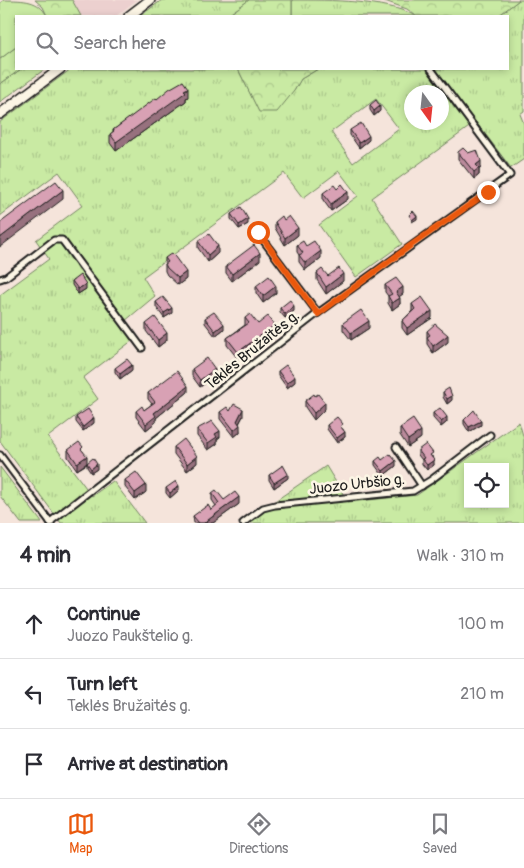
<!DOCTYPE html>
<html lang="en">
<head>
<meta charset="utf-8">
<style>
  body { margin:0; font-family:Pangolin,sans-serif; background:#f7f7f7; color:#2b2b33 }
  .controls { position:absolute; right:15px; bottom:15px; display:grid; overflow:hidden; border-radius:0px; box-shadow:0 2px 8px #0003 }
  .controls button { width:45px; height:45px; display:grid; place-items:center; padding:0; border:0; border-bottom:1px solid #e1e1e2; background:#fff; color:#2b2b33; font:25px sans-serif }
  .compass { position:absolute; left:404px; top:85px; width:45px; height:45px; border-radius:50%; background:#fff; box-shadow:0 2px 8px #0003; rotate:165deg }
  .stop { position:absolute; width:15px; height:15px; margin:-11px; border:4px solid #ea580c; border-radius:50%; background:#fff }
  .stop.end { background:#ea580c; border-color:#fff; box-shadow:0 1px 5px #0008 }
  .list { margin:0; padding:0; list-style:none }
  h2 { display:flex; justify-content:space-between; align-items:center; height:65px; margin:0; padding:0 20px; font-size:21px }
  h2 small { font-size:16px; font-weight:400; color:#7c7c81 }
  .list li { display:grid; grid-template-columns:32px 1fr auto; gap:15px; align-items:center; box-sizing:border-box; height:70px; padding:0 20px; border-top:1px solid #e1e1e2 }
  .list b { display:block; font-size:19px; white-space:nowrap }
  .list p { margin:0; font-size:16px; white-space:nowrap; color:#7c7c81 }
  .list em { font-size:16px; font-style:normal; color:#7c7c81 }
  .icon { flex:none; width:28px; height:28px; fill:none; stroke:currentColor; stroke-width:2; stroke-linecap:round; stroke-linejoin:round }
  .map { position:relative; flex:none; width:524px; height:523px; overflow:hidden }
  .search { position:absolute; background:#fff; box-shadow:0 2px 8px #0003; left:15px; right:15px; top:15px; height:55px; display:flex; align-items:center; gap:12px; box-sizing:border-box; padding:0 18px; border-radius:0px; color:#7c7c81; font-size:19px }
  .sheet { height:275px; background:#fff }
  nav { display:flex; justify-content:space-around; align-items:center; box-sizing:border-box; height:70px; border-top:1px solid #e1e1e2; background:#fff; font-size:14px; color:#7c7c81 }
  nav a { display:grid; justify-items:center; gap:2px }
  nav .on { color:#ea580c }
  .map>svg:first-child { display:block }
  .built { fill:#ecd0cf }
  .grass { fill:url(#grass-tufts); stroke:#728360; fill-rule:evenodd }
  .forest { fill:url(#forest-crowns); stroke:#728360 }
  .pitch { fill:#c9eaa3; stroke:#728360 }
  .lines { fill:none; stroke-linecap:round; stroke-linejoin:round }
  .minor-casing { stroke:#1c1c1c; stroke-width:9 }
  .primary-casing { stroke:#1c1c1c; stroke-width:12 }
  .minor { stroke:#fcf5e5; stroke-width:5 }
  .primary { stroke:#fcf5e5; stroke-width:9 }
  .wall { fill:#ba8a9b; stroke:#1c1c1c }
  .shaded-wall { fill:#97717e; stroke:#1c1c1c }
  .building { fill:#d8a1b4; stroke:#1c1c1c }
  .route { stroke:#ea580c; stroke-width:6 }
  .labels { text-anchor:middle; stroke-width:5; stroke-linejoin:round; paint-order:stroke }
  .street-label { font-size:15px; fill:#1c1c1c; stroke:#fcf5e5 }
</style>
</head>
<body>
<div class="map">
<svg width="524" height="523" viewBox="0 0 524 523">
  <defs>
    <pattern id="grass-tufts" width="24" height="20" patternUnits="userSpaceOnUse" patternTransform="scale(1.25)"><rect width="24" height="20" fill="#c9eaa3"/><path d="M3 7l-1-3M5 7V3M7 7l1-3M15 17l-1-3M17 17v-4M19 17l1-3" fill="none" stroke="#acc88c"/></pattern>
    <pattern id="forest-crowns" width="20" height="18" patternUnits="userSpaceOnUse" patternTransform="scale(1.25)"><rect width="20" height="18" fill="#c9eaa3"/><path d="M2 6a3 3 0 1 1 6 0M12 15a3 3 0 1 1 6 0" fill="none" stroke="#acc88c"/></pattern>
  </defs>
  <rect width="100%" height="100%" fill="#f5e4db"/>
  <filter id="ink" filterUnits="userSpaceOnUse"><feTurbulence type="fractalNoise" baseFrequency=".02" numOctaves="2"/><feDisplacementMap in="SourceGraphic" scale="10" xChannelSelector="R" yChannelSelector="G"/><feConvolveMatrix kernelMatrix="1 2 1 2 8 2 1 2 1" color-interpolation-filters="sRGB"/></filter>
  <g filter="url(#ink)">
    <polygon class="built" points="72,0 137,0 116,16 81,16"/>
    <g class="grass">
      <polygon points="162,0 249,0 227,16 140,16"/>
      <path d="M292,0C330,0 386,0 416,16H292Z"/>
      <path d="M519,0H524V111L520,114L524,124V159L511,168L476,122L372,198L402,244L356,277L319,225L358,196L339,171L303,198L284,173L143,277L155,296L125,321L133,340L83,378L98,399L48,437L92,496L113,481L145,523H61L0,441V295L49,259L36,240L83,205L59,172L0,216V122L71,69H238L259,111L294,91L301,79L318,69H508V16H498ZM412,92H442V122H412ZM376,99L399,129L353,163L331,132Z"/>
      <polygon points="21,69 45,69 0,102 0,84"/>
      <path d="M519,422L524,439V523H243L326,466L348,502L417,495ZM468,467H505V504H468Z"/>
      <polygon points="0,467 40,520 42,523 21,523 0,496"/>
    </g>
    <g class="forest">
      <polygon points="35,0 72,0 81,16 47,16 43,7"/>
      <polygon points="249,0 292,0 292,16 227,16"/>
      <polygon points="382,0 519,0 498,16 416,16 407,9"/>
      <polygon points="16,47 16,69 21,69 0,84 0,59"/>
      <polygon points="238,69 318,69 301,79 294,91 277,112 259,112"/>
    </g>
    <path class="pitch" d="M4,0C24,0 39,0 47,16H16V47L0,59V3Z"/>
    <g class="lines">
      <g class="minor-casing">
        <g id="minor">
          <polyline points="257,232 318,313"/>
          <polyline points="0,279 6,277 54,240 62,240 142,348"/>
          <polyline points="396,447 422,486"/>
          <polyline points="0,455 51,523"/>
          <polyline points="50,522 318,313 510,175 431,69"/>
          <polyline points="243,523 263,508 275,505 413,491 431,480 490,435"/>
        </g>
      </g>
      <g class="primary-casing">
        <g id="primary">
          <polyline points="129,16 150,0"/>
          <polyline points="0,114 60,69"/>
        </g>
      </g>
      <use href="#minor" class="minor"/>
      <use href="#primary" class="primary"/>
    </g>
    <g class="wall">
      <polygon points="188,97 186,98 186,101 116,151 110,143 110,134 113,132 113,130 157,99"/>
      <polygon points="370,105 380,111 374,116 370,110"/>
      <polygon points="350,130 369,140 359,148 350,135"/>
      <polygon points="458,152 468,153 481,168 479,169 479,175 474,179 458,159"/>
      <polygon points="337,189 348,199 331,211 323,200 323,193"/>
      <polygon points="231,214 248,224 239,229 231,219"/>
      <polygon points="275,222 298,235 285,245 275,228"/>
      <polygon points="198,241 218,253 208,262 198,248"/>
      <polygon points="297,245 306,246 321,258 305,270 299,262 299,255 297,252"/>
      <polygon points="165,258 186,279 178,285 167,275 165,271"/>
      <polygon points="260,260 232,281 226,273 226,266"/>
      <polygon points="317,273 328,276 343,281 326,294 317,280"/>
      <polygon points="72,281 86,289 78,294 72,285"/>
      <polygon points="385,285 403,294 399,296 400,304 392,310 388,303 388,296 385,292"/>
      <polygon points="256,286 276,293 263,303 256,293"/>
      <polygon points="156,302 172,313 164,318 156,307"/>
      <polygon points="412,304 432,318 407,335 402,328 402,321 412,311"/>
      <polygon points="280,308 294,311 285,318 280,312"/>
      <polygon points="205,318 224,329 215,336 205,323"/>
      <polygon points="245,318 275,332 238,359 227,345 227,338 245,325"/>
      <polygon points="343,323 369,328 351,340 343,330"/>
      <polygon points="146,324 167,340 158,347 146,331"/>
      <polygon points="427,331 448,342 433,353 427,344"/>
      <polygon points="115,368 132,370 120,379 115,372"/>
      <polygon points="192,369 215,376 200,387 192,376"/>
      <polygon points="278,371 295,382 287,388 278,375"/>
      <polygon points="188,392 156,418 156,422 146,430 136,417 136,411 144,410 152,404 148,399 148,393"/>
      <polygon points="443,392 452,400 447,404 443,397"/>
      <polygon points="305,401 325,409 314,420 305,407"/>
      <polygon points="230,411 243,416 239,424 240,432 234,437 220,419 220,412"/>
      <polygon points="433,413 447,422 441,427 433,418"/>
      <polygon points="76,417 94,423 83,431 76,422"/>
      <polygon points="464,420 481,425 469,432 464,424"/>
      <polygon points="327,425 343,429 345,437 337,443 327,429"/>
      <polygon points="400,428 421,438 408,447 400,435"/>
      <polygon points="197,429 220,437 217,439 217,444 208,450 197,436"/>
      <polygon points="174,447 197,463 187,471 174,454"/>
      <polygon points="68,450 83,451 87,463 97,469 91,473 87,467 87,464 77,470 68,457"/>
      <polygon points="418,450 433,457 432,458 434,465 427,470 422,464 422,460 418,455"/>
      <polygon points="382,460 396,466 383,476 375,465 375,461"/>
      <polygon points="269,475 288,478 274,488 269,480"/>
      <polygon points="125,480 146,492 135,500 125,487"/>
      <polygon points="166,488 179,490 170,498 166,493"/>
      <polygon points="212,493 224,500 239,504 213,523 194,523 193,516 211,510 216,506 212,500"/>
    </g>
    <g class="shaded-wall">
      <polygon points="188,88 188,97 186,98 186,101 116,151 116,142"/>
      <polygon points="380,106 380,111 374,116 374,111"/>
      <polygon points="369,136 369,140 359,148 359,143"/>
      <polygon points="481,161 481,168 479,169 479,175 474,179 474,172 476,165"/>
      <polygon points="63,190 63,199 0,247 0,238"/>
      <polygon points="348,192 348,199 331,211 331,204"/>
      <polygon points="417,216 417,219 412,222 412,220"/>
      <polygon points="248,219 248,224 239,229 239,225"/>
      <polygon points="298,228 298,235 285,245 285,238"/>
      <polygon points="218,246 218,253 208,262 208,255"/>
      <polygon points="321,251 321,258 305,270 305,263"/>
      <polygon points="260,253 260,260 232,281 232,274"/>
      <polygon points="186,272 186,279 178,285 178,278"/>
      <polygon points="343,274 343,281 326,294 326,287"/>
      <polygon points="86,284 86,289 78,294 78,289"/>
      <polygon points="276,286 276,293 263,303 263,296"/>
      <polygon points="403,287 403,294 396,299 396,292"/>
      <polygon points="400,298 400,304 392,310 392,303"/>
      <polygon points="294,306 294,311 285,318 285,314"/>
      <polygon points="172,308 172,313 164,318 164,313"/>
      <polygon points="432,311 432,318 407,335 407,328"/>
      <polygon points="369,321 369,328 351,340 351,333"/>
      <polygon points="224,324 224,329 215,336 215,331"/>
      <polygon points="275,325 275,332 238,359 238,352"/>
      <polygon points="167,333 167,340 158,347 158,340"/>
      <polygon points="448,335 448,342 433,353 433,346"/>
      <polygon points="132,365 132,370 120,379 120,374"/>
      <polygon points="215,369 215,376 200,387 200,380"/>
      <polygon points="295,377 295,382 287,388 287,383"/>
      <polygon points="188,386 188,392 156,418 156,422 146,430 146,424 154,413"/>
      <polygon points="452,396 452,400 447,404 447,399"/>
      <polygon points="325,403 325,409 314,420 314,413"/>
      <polygon points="243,409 243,416 237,427 240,425 240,432 234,437 234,430 237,421"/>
      <polygon points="447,417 447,422 441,427 441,422"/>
      <polygon points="94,418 94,423 83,431 83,427"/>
      <polygon points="481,421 481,425 469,432 469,427"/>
      <polygon points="220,431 220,437 217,439 217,444 208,450 208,443 215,434"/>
      <polygon points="421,431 421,438 408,447 408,440"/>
      <polygon points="345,432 345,437 337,443 337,438"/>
      <polygon points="87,456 87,463 77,470 77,463"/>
      <polygon points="197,456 197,463 187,471 187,464"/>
      <polygon points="434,460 434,465 427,470 427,465"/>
      <polygon points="396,461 396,466 383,476 383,471"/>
      <polygon points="97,464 97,469 91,473 91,469"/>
      <polygon points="288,474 288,478 274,488 274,483"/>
      <polygon points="146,485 146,492 135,500 135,493"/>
      <polygon points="179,486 179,490 170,498 170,493"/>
      <polygon points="239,497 239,504 213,523 204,523"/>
    </g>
    <g class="building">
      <polygon points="183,81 188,88 184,90 186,92 116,142 110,134 114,131 113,130 156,98 157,99 169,89"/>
      <polygon points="376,100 380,106 374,111 370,105"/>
      <polygon points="361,123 369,136 359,143 350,130"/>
      <polygon points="463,148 468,153 477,150 481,161 476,165 479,168 474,172 458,152"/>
      <polygon points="56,181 63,190 0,238 0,223"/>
      <polygon points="342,184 348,192 331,204 323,193 334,185 337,189"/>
      <polygon points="241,207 248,219 239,225 231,214"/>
      <polygon points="413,211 417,216 412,220 409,215"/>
      <polygon points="282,216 284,220 289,216 298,228 285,238 275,222"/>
      <polygon points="209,234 218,246 208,255 198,241"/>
      <polygon points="303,241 306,246 314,241 321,251 305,263 299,255 303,253 297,245"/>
      <polygon points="254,245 260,253 232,274 226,266"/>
      <polygon points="172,253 186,272 178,278 167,268 165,264 168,262 165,258"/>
      <polygon points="339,268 343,274 326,287 317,273 322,269 328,276"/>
      <polygon points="80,275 86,284 78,289 72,281"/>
      <polygon points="269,276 276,286 263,296 256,286"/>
      <polygon points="396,278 403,287 396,292 400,298 392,303 388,296 392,294 385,285"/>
      <polygon points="163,297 172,308 164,313 156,302"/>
      <polygon points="422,297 432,311 407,328 402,321 415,309 412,304"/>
      <polygon points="290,300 294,306 285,314 280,308"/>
      <polygon points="361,310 369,321 351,333 343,323"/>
      <polygon points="214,312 224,324 215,331 205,318"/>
      <polygon points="250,314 258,324 268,316 275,325 238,352 227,338 249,323 245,318"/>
      <polygon points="155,317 167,333 158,340 146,324"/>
      <polygon points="435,324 448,335 433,346 427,337 430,335 427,331"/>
      <polygon points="207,358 215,369 200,380 192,369"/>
      <polygon points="127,359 132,365 120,374 115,368"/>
      <polygon points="286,365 295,377 287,383 278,371"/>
      <polygon points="177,371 188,386 154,413 156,416 146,424 136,411 142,406 144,410 155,402 148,393"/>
      <polygon points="449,388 452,396 447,399 443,392"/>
      <polygon points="314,394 315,396 318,394 325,403 314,413 305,401"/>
      <polygon points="234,404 243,409 237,421 240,425 234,430 220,412 227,407 230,411"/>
      <polygon points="440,408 447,417 441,422 433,413"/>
      <polygon points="88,409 94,418 83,427 76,417"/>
      <polygon points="474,410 481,421 469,427 464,420"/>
      <polygon points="337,417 343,424 340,426 345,432 337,438 327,425"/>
      <polygon points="413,419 421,431 408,440 400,428"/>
      <polygon points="212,421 220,431 215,434 217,437 208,443 197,429"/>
      <polygon points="184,439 197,456 187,464 174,447"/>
      <polygon points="79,442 83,447 81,449 87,456 77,463 68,450"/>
      <polygon points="426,444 433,453 430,455 434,460 427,465 422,459 424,458 418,450"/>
      <polygon points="390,454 396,461 383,471 375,461 380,457 382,460"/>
      <polygon points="93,458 97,464 91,469 87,463"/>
      <polygon points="283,465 288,474 274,483 269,475"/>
      <polygon points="136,472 146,485 135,493 125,480"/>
      <polygon points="176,481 179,486 170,493 166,488"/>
      <polygon points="216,490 224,500 235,492 239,497 204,523 199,523 193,516 208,505 211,510 219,503 212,493"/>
    </g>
  </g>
  <g class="lines" filter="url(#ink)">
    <polyline class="route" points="258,232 318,314 410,246 488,192"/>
  </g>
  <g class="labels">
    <g class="street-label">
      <text transform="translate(252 350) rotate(-39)" y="5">Teklės Bružaitės g.</text>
      <text transform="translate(357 484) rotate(-6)" y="5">Juozo Urbšio g.</text>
    </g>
  </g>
</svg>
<div class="controls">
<button><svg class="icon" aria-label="locate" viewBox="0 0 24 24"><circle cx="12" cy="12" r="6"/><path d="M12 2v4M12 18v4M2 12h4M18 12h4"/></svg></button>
</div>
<svg class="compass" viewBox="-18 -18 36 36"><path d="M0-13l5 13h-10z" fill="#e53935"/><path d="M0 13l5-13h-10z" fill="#7c7c81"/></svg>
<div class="stop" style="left:258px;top:232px"></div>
<div class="stop end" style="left:488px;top:192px"></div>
<div class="search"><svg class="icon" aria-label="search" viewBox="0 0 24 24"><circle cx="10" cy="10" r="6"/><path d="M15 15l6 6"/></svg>Search here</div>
</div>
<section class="sheet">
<h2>4 min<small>Walk · 310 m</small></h2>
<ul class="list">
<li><svg class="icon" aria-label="ahead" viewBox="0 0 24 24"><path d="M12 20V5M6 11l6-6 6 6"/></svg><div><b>Continue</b><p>Juozo Paukštelio g.</p></div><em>100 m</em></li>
<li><svg class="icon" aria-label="left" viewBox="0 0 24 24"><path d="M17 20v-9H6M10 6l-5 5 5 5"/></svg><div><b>Turn left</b><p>Teklės Bružaitės g.</p></div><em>210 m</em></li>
<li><svg class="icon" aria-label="arrive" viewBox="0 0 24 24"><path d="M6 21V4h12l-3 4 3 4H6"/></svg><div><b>Arrive at destination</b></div></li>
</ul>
</section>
<nav>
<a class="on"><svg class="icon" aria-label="map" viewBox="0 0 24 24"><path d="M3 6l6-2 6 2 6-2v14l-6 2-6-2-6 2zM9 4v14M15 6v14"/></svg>Map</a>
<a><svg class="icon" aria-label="directions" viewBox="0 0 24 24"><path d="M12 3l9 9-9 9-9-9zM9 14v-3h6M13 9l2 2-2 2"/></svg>Directions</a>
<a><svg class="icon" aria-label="saved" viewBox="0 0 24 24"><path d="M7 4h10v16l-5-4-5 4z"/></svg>Saved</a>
</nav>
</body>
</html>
